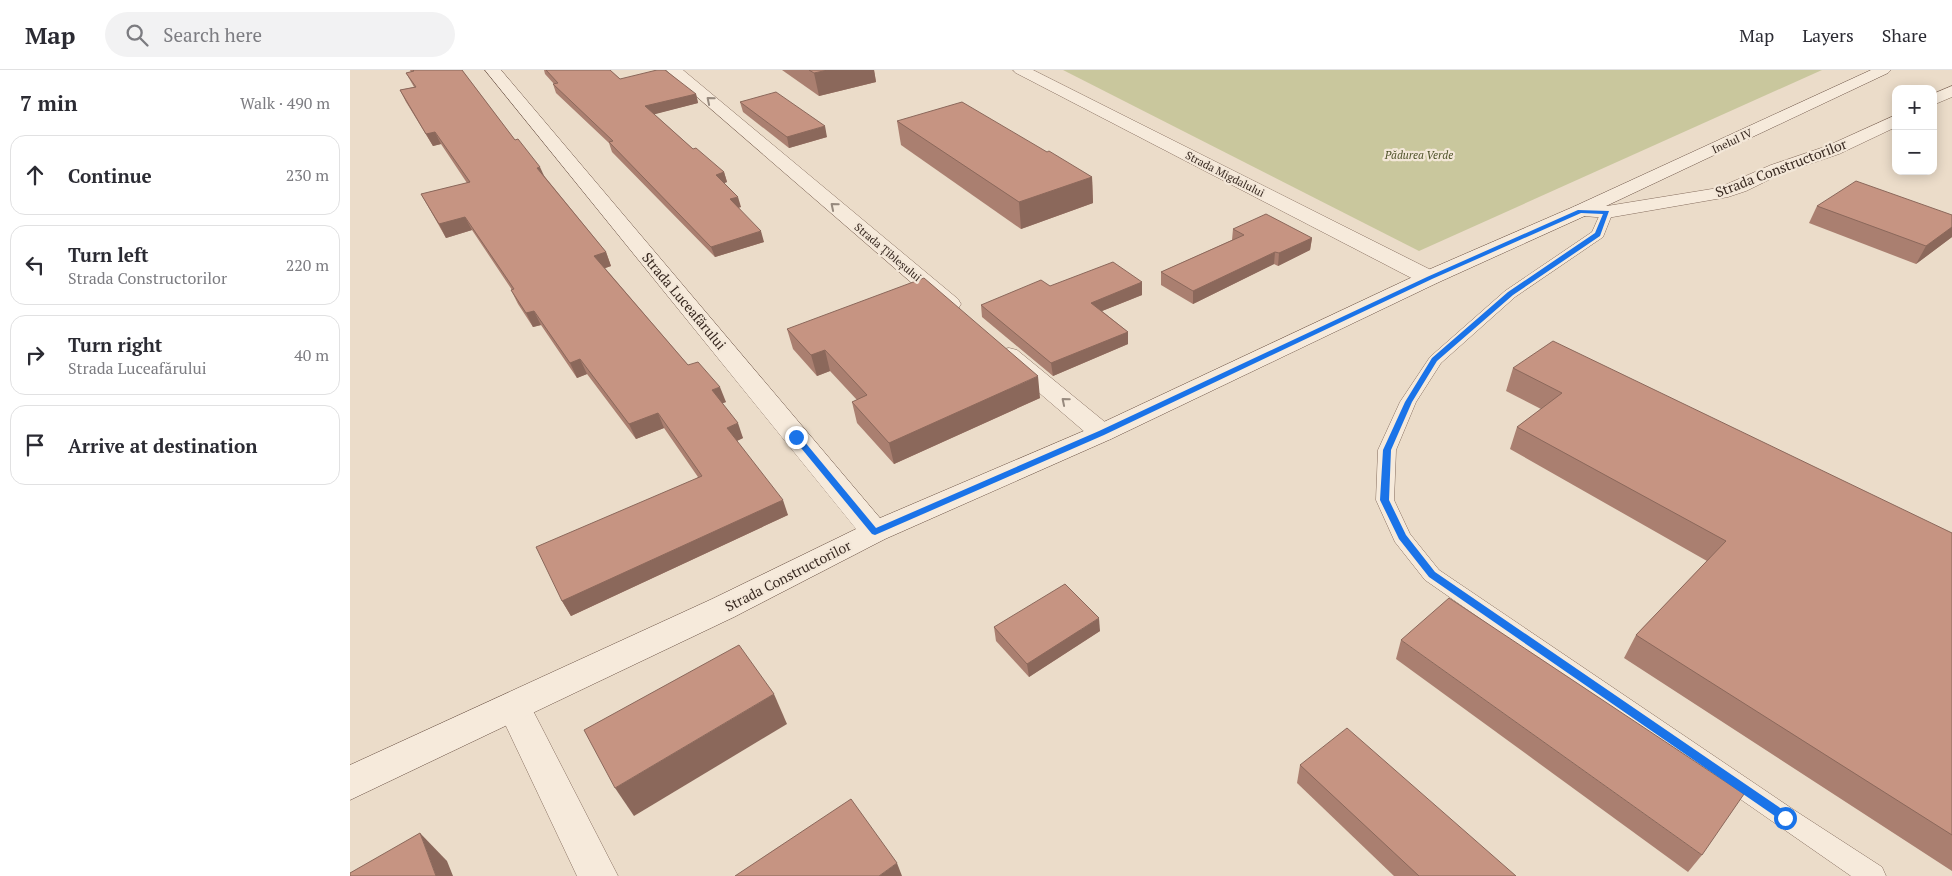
<!DOCTYPE html>
<html lang="en">
<head>
<meta charset="utf-8">
<style>
  body { margin:0; font-family:"PT Serif",serif; background:#f2f2f3; color:#2b2b33 }
  .controls { position:absolute; right:15px; top:15px; display:grid; overflow:hidden; border-radius:10px; box-shadow:0 2px 12px #0003 }
  .controls button { width:45px; height:45px; display:grid; place-items:center; padding:0; border:0; border-bottom:1px solid #e1e1e2; background:#fff; color:#2b2b33; font:25px sans-serif }
  .stop { position:absolute; width:15px; height:15px; margin:-11px; border:4px solid #1a73e8; border-radius:50%; background:#fff }
  .stop.end { background:#1a73e8; border-color:#fff; box-shadow:0 1px 5px #0008 }
  .list { margin:0; padding:0; list-style:none }
  h2 { display:flex; justify-content:space-between; align-items:center; height:65px; margin:0; padding:0 20px; font-size:21px }
  h2 small { font-size:16px; font-weight:400; color:#7c7c81 }
  .list li { display:grid; grid-template-columns:32px 1fr auto; gap:15px; align-items:center; box-sizing:border-box; height:80px; margin:0 10px 10px; padding:0 10px; border:1px solid #e1e1e2; border-radius:15px }
  .list b { display:block; font-size:19px; white-space:nowrap }
  .list p { margin:0; font-size:16px; white-space:nowrap; color:#7c7c81 }
  .list em { font-size:16px; font-style:normal; color:#7c7c81 }
  .icon { flex:none; width:28px; height:28px; fill:none; stroke:currentColor; stroke-width:2; stroke-linecap:round; stroke-linejoin:round }
  .map { position:relative; flex:none; width:1602px; height:806px; overflow:hidden }
  header { display:flex; align-items:center; gap:30px; box-sizing:border-box; height:70px; padding:0 25px; background:#fff; border-bottom:1px solid #e1e1e2 }
  header strong { font-size:24px }
  nav { display:flex; gap:28px; margin-inline-start:auto; font-size:18px }
  .search { width:350px; height:45px; background:#f2f2f3; display:flex; align-items:center; gap:12px; box-sizing:border-box; padding:0 18px; border-radius:28px; color:#7c7c81; font-size:19px }
  main { display:flex }
  aside { flex:1; background:#fff }
  .map>svg:first-child { display:block }
  .green { fill:#c9c79d }
  .lines { fill:none; stroke-linecap:round; stroke-linejoin:round }
  .lane-casing { stroke:#866e5f; stroke-width:1 }
  .street-casing { stroke:#866e5f; stroke-width:1 }
  .secondary-casing { stroke:#684f42; stroke-width:1 }
  .lane { fill:#f6eadb; fill-rule:evenodd }
  .street { fill:#f6eadb; fill-rule:evenodd }
  .secondary { fill:#f6eadb; fill-rule:evenodd }
  .wall { fill:#aa7f70 }
  .shaded-wall { fill:#8b685b }
  .building { fill:#c69482; stroke:#8b685b }
  .oneway { stroke:#978a7e }
  .route { fill:#1a73e8 }
  .labels { text-anchor:middle; stroke-width:4.5; stroke-linejoin:round; paint-order:stroke }
  .far-street-label { font-size:11px; fill:#382921; stroke:#f3e7d8 }
  .far-park-label { font-size:11px; font-style:italic; fill:#4e5229; stroke:#f3e7d8 }
  .street-label { font-size:14px; fill:#382921; stroke:#f3e7d8 }
</style>
</head>
<body>
<header>
<strong>Map</strong>
<div class="search"><svg class="icon" aria-label="search" viewBox="0 0 24 24"><circle cx="10" cy="10" r="6"/><path d="M15 15l6 6"/></svg>Search here</div>
<nav><a>Map</a><a>Layers</a><a>Share</a></nav>
</header>
<main>
<aside>
<h2>7 min<small>Walk · 490 m</small></h2>
<ul class="list">
<li><svg class="icon" aria-label="ahead" viewBox="0 0 24 24"><path d="M12 20V5M6 11l6-6 6 6"/></svg><div><b>Continue</b></div><em>230 m</em></li>
<li><svg class="icon" aria-label="left" viewBox="0 0 24 24"><path d="M17 20v-9H6M10 6l-5 5 5 5"/></svg><div><b>Turn left</b><p>Strada Constructorilor</p></div><em>220 m</em></li>
<li><svg class="icon" aria-label="right" viewBox="0 0 24 24"><path d="M7 20v-9h11M14 6l5 5-5 5"/></svg><div><b>Turn right</b><p>Strada Luceafărului</p></div><em>40 m</em></li>
<li><svg class="icon" aria-label="arrive" viewBox="0 0 24 24"><path d="M6 21V4h12l-3 4 3 4H6"/></svg><div><b>Arrive at destination</b></div></li>
</ul>
</aside>
<div class="map">
<svg width="1602" height="806" viewBox="0 0 1602 806">
  <rect width="100%" height="100%" fill="#ebdcc9"/>
  <polygon class="green" points="713,0 1472,0 1069,181"/>
  <g class="lines">
    <g class="lane-casing">
      <polygon id="lane" points="1257,138 1263,142 1253,167 1165,227 1091,293 1066,332 1046,380 1044,430 1060,464 1089,500 1444,740 1532,797 1536,806 1501,806 1075,510 1045,472 1026,430 1028,380 1050,332 1080,287 1155,221 1242,162 1251,142"/>
    </g>
    <g class="street-casing">
      <g id="street">
        <polygon points="316,0 333,0 608,229 611,234 608,239 600,241 592,239"/>
        <polygon points="663,0 683,0 1087,203 1090,208 1087,213 1079,214 1071,213 666,3"/>
        <polygon points="1602,16 1602,27 1583,35 1583,24"/>
        <polygon points="1546,45 1546,57 1489,84 1433,103 1396,121 1378,127 1257,148 1223,145 1220,141 1223,137 1230,135 1257,136 1368,118 1421,95 1477,76"/>
        <polygon points="659,278 667,280 761,357 765,363 761,369 752,371 743,369 651,290 647,285 651,280"/>
        <polygon points="164,622 176,627 268,806 227,806 147,637 152,627"/>
      </g>
    </g>
    <g class="secondary-casing">
      <polygon id="secondary" points="135,0 151,0 530,448 743,357 1071,203 1223,137 1521,0 1541,0 1538,3 1237,145 1087,213 761,369 535,469 384,547 0,730 0,695 362,529 506,459"/>
    </g>
    <use href="#lane" class="lane"/>
    <use href="#street" class="street"/>
    <use href="#secondary" class="secondary"/>
  </g>
  <g class="wall">
    <polygon points="60,0 112,0 165,70 256,182 261,196 255,198 338,295 376,332 372,333 393,368 387,371 438,445 221,546 212,531 348,407 314,358 286,369 237,304 227,308 191,255 183,257 168,234 161,220 162,220 122,160 96,168 71,124 117,113 91,74 83,76 56,32 50,20 64,17 56,3 61,2"/>
    <polygon points="194,0 260,0 270,9 346,24 348,33 304,44 343,79 374,102 377,112 374,113 391,137 388,138 414,172 365,187 262,82 259,73 206,23 203,14 204,14 195,4"/>
    <polygon points="432,0 524,0 526,12 469,26"/>
    <polygon points="390,32 477,67 439,78 393,42"/>
    <polygon points="547,51 697,82 742,107 743,133 671,159 551,75"/>
    <polygon points="1467,136 1602,145 1602,167 1566,194 1459,153"/>
    <polygon points="883,159 962,168 960,180 928,196 924,194 843,234 811,215 811,202 882,170"/>
    <polygon points="792,212 792,225 752,241 778,262 778,274 703,306 632,247 631,235 700,216"/>
    <polygon points="437,259 690,328 544,394 507,353 502,332 507,330 480,301 467,306 443,279"/>
    <polygon points="1163,298 1602,463 1602,801 1274,588 1286,565 1357,491 1160,379 1167,357 1191,339 1156,321"/>
    <polygon points="644,557 750,561 679,607 646,571"/>
    <polygon points="1051,570 1352,785 1338,802 1046,589"/>
    <polygon points="950,695 1166,806 1044,806 947,713"/>
  </g>
  <g class="shaded-wall">
    <polygon points="478,0 524,0 526,12 469,26 464,3"/>
    <polygon points="346,24 348,33 298,46 295,36"/>
    <polygon points="475,56 477,67 439,78 437,67"/>
    <polygon points="85,62 91,74 83,76 76,64"/>
    <polygon points="190,97 196,110 187,98"/>
    <polygon points="374,102 377,112 369,115 366,105"/>
    <polygon points="742,107 743,133 671,159 669,132"/>
    <polygon points="388,127 391,137 383,139 380,129"/>
    <polygon points="115,147 122,160 96,168 89,154"/>
    <polygon points="1602,157 1602,167 1566,194 1576,176"/>
    <polygon points="411,161 414,172 365,187 361,177"/>
    <polygon points="962,168 960,180 928,196 929,183"/>
    <polygon points="256,182 261,196 250,200 244,186"/>
    <polygon points="925,182 924,194 843,234 843,221"/>
    <polygon points="792,212 792,225 742,245 741,233"/>
    <polygon points="184,241 191,255 183,257 176,243"/>
    <polygon points="778,262 778,274 703,306 701,293"/>
    <polygon points="475,280 480,301 467,306 461,285"/>
    <polygon points="230,289 237,304 227,308 220,293"/>
    <polygon points="688,306 690,328 544,394 539,373"/>
    <polygon points="370,317 376,332 368,335 362,320"/>
    <polygon points="308,343 314,358 286,369 279,354"/>
    <polygon points="388,353 393,368 382,373 377,358"/>
    <polygon points="433,430 438,445 221,546 212,531"/>
    <polygon points="749,548 750,561 679,607 677,594"/>
    <polygon points="424,624 437,654 284,746 265,718"/>
    <polygon points="70,763 97,791 103,806 86,806"/>
    <polygon points="547,793 552,806 529,806"/>
  </g>
  <g class="building">
    <polygon points="63,0 112,0 165,70 168,69 190,97 187,98 256,182 244,186 338,295 348,292 370,317 362,320 388,353 377,358 433,430 212,531 186,477 352,406 308,343 279,354 230,289 220,293 184,241 176,243 161,220 164,219 115,147 89,154 71,124 120,112 85,62 76,64 50,20 66,17 56,3 64,1"/>
    <polygon points="196,0 260,0 270,9 307,0 315,0 346,24 295,36 343,79 346,78 374,102 366,105 388,127 380,129 411,161 361,177 259,72 263,71 203,14 208,13"/>
    <polygon points="459,0 478,0 464,3"/>
    <polygon points="426,22 475,56 437,67 390,32"/>
    <polygon points="612,32 697,82 699,81 742,107 669,132 547,51"/>
    <polygon points="1506,111 1602,145 1602,157 1576,176 1467,136"/>
    <polygon points="916,144 962,168 929,183 925,182 843,221 811,202 894,165 883,159"/>
    <polygon points="763,192 792,212 741,233 778,262 701,293 631,235 691,210 700,216"/>
    <polygon points="574,208 688,306 539,373 502,332 517,325 475,280 461,285 437,259"/>
    <polygon points="1203,271 1602,463 1602,765 1286,565 1376,471 1167,357 1212,323 1163,298"/>
    <polygon points="715,514 749,548 677,594 644,557"/>
    <polygon points="1099,528 1394,724 1352,785 1051,570"/>
    <polygon points="389,575 424,624 265,718 234,660"/>
    <polygon points="997,658 1166,806 1069,806 950,695"/>
    <polygon points="501,729 547,793 529,806 385,806"/>
    <polygon points="70,763 86,806 0,806 0,803"/>
  </g>
  <defs><path id="oneway-chevron" d="M-2-3.5L2.5 0L-2 3.5" fill="none" stroke-width="1.6" stroke-linecap="round" stroke-linejoin="round" transform="scale(1.25)"/></defs>
  <g class="oneway">
    <use href="#oneway-chevron" transform="translate(360 30) rotate(-140)"/>
    <use href="#oneway-chevron" transform="translate(484 136) rotate(-140)"/>
    <use href="#oneway-chevron" transform="translate(715 331) rotate(-140)"/>
  </g>
  <polygon class="route" points="1228,140 1259,141 1250,166 1163,225 1087,291 1062,332 1041,380 1039,430 1056,465 1085,502 1439,744 1441,748 1439,752 1435,753 1079,507 1049,469 1030,430 1033,380 1055,332 1082,288 1158,222 1245,163 1253,144 1231,143 1082,209 754,365 525,465 522,464 442,367 449,365 526,458 749,361 1077,207"/>
  <g class="labels">
    <g class="far-street-label">
      <text transform="translate(1382 71) rotate(-25)" y="4">Inelul IV</text>
      <text transform="translate(875 104) rotate(27)" y="4">Strada Migdalului</text>
      <text transform="translate(538 182) rotate(40)" y="4">Strada Țibleșului</text>
    </g>
    <g class="far-park-label">
      <text x="1069" y="89">Pădurea Verde</text>
    </g>
    <g class="street-label">
      <text transform="translate(1431 98) rotate(-21)" y="5">Strada Constructorilor</text>
      <text transform="translate(334 231) rotate(50)" y="5">Strada Luceafărului</text>
      <text transform="translate(438 506) rotate(-27)" y="5">Strada Constructorilor</text>
    </g>
  </g>
</svg>
<div class="controls">
<button>+</button>
<button>−</button>
</div>
<div class="stop" style="left:1435px;top:748px"></div>
<div class="stop end" style="left:446px;top:367px"></div>
</div>
</main>
</body>
</html>
